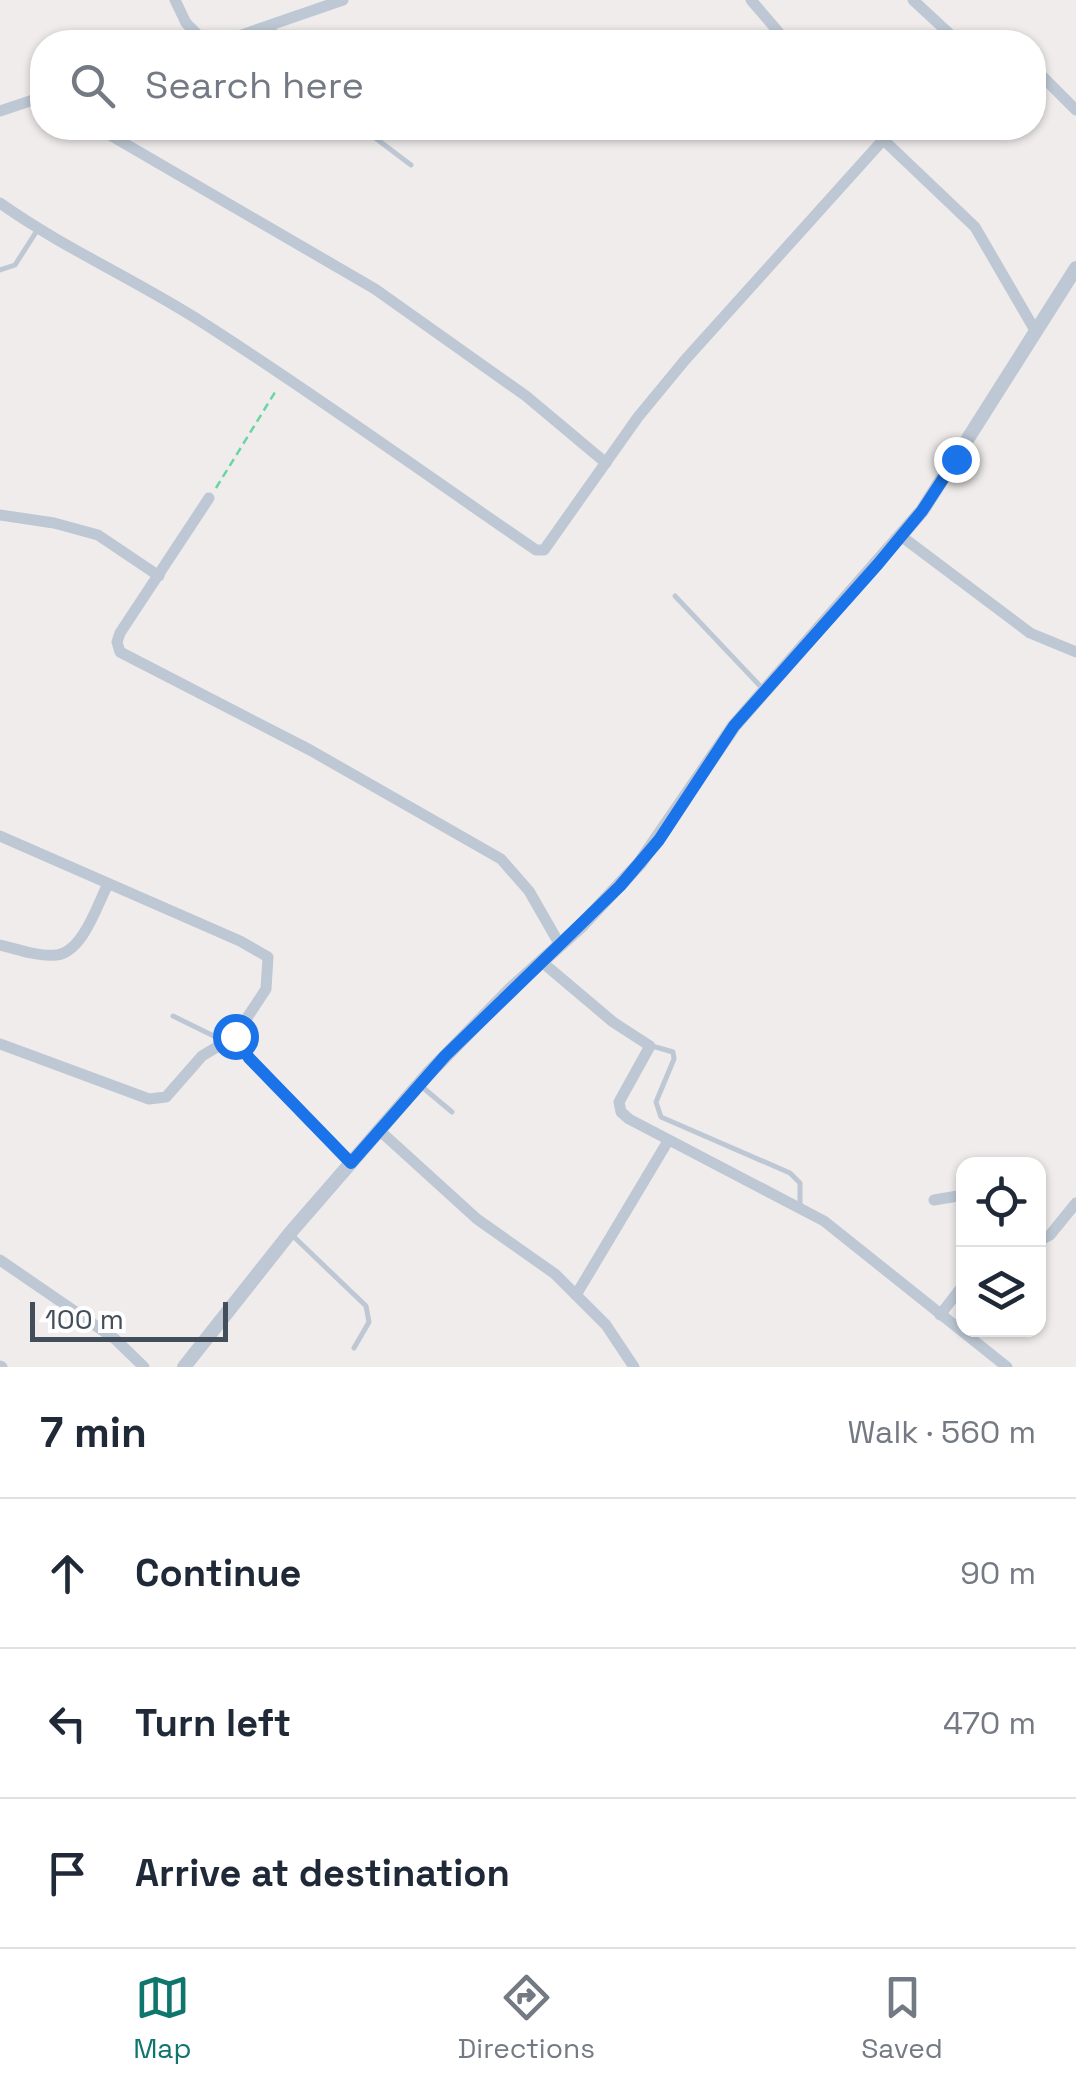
<!DOCTYPE html>
<html lang="en">
<head>
<meta charset="utf-8">
<style>
  body { margin:0; font-family:"Space Grotesk",sans-serif; background:#f6f6f7; color:#1f2937 }
  .controls { position:absolute; right:30px; bottom:30px; display:grid; overflow:hidden; border-radius:20px; box-shadow:0 2px 8px #0004 }
  .controls button { width:90px; height:90px; display:grid; place-items:center; padding:0; border:0; border-bottom:2px solid #e0e1e3; background:#fff; color:#1f2937; font:50px sans-serif }
  .scale { position:absolute; left:30px; bottom:25px; width:198px; box-sizing:border-box; padding-left:10px; border:5px solid #424f5b; border-top:0; font-size:28px; line-height:35px; white-space:nowrap; color:#424f5b; -webkit-text-stroke:8px #fff; paint-order:stroke }
  .stop { position:absolute; width:30px; height:30px; margin:-22px; border:8px solid #1a73e8; border-radius:50%; background:#fff }
  .stop.end { background:#1a73e8; border-color:#fff; box-shadow:0 2px 10px #0008 }
  .list { margin:0; padding:0; list-style:none }
  h2 { display:flex; justify-content:space-between; align-items:center; height:130px; margin:0; padding:0 40px; font-size:42px }
  h2 small { font-size:32px; font-weight:400; color:#747a83 }
  .list li { display:grid; grid-template-columns:65px 1fr auto; gap:30px; align-items:center; box-sizing:border-box; height:150px; padding:0 40px; border-top:2px solid #e0e1e3 }
  .list b { display:block; font-size:38px; white-space:nowrap }
  .list em { font-size:32px; font-style:normal; color:#747a83 }
  .icon { flex:none; width:55px; height:55px; fill:none; stroke:currentColor; stroke-width:2; stroke-linecap:round; stroke-linejoin:round }
  .map { position:relative; flex:none; width:1076px; height:1367px; overflow:hidden }
  .search { position:absolute; background:#fff; box-shadow:0 2px 8px #0004; left:30px; right:30px; top:30px; height:110px; display:flex; align-items:center; gap:25px; box-sizing:border-box; padding:0 35px; border-radius:40px; color:#747a83; font-size:38px }
  .sheet { height:580px; background:#fff }
  nav { display:flex; justify-content:space-around; align-items:center; box-sizing:border-box; height:140px; border-top:2px solid #e0e1e3; background:#fff; font-size:28px; color:#747a83 }
  nav a { display:grid; justify-items:center; gap:5px }
  nav .on { color:#0f766e }
  .map>svg:first-child { display:block }
  .lines { fill:none; stroke-linecap:round; stroke-linejoin:round }
  .path { stroke:#68d5a3; stroke-width:2.5; stroke-dasharray:8 5; stroke-linecap:butt }
  .service { stroke:#bdc8d4; stroke-width:5 }
  .minor { stroke:#bdc8d4; stroke-width:11 }
  .tertiary { stroke:#bdc8d4; stroke-width:14 }
  .route { stroke:#1a73e8; stroke-width:12 }
</style>
</head>
<body>
<div class="map">
<svg width="1076" height="1367" viewBox="0 0 1076 1367">
  <rect width="100%" height="100%" fill="#efeceb"/>
  <g class="lines">
    <polyline class="path" points="216,488 277,389"/>
    <g class="service">
      <polyline points="272,27 284,42"/>
      <polyline points="362,128 411,165"/>
      <polyline points="0,270 15,265 38,229"/>
      <polyline points="675,596 762,688"/>
      <polyline points="173,1016 224,1041"/>
      <polyline points="652,1046 673,1052 674,1059 656,1102 661,1117 790,1173 800,1183 800,1204"/>
      <polyline points="421,1086 452,1112"/>
      <polyline points="292,1235 366,1306 369,1322 354,1348"/>
    </g>
    <g class="minor">
      <polyline points="175,0 186,23 205,42"/>
      <polyline points="751,0 787,42"/>
      <polyline points="913,0 953,37 1005,42"/>
      <polyline points="221,42 343,0"/>
      <polyline points="1034,68 1076,110"/>
      <polyline points="0,111 42,97"/>
      <polyline points="98,128 375,289 526,396 606,463"/>
      <polyline points="871,128 975,227 1036,332"/>
      <path d="M0,203C62,247 132,278 197,319C312,392 423,473 536,550H544L638,417L685,360L883,140"/>
      <polyline points="209,498 120,633 117,642 120,652 310,750 501,859 529,891 560,945"/>
      <polyline points="0,515 54,523 98,535 159,576"/>
      <polyline points="901,536 1030,633 1076,652"/>
      <polyline points="0,836 240,941 268,957 266,989 235,1036 249,1057 351,1163"/>
      <path d="M0,945C17,949 38,957 56,955C82,953 97,906 107,886"/>
      <polyline points="542,962 613,1022 650,1046 619,1102 621,1112 629,1119 824,1221 1007,1367"/>
      <polyline points="0,1044 149,1099 166,1097 202,1056 235,1036"/>
      <polyline points="379,1130 477,1219 555,1274 606,1325 634,1367"/>
      <polyline points="934,1200 964,1195"/>
      <polyline points="1038,1241 1050,1235 1076,1203"/>
      <polyline points="0,1260 115,1339 144,1367"/>
      <polyline points="576,1295 668,1141"/>
      <polyline points="940,1315 964,1284"/>
      <polyline points="0,1366 2,1367"/>
    </g>
    <polyline class="tertiary" points="184,1367 290,1233 428,1074 511,989 581,926 640,863 734,726 922,511 1076,268"/>
  </g>
  <g class="lines">
    <polyline class="route" points="235,1036 249,1058 351,1163 445,1056 620,886 659,840 734,726 878,564 922,511 956,459"/>
  </g>
</svg>
<div class="controls">
<button><svg class="icon" aria-label="locate" viewBox="0 0 24 24"><circle cx="12" cy="12" r="6"/><path d="M12 2v4M12 18v4M2 12h4M18 12h4"/></svg></button>
<button><svg class="icon" aria-label="layers" viewBox="0 0 24 24"><path d="M12 4l9 5-9 5-9-5zM3 14l9 5 9-5"/></svg></button>
</div>
<div class="scale">100 m</div>
<div class="stop" style="left:235px;top:1036px"></div>
<div class="stop end" style="left:956px;top:459px"></div>
<div class="search"><svg class="icon" aria-label="search" viewBox="0 0 24 24"><circle cx="10" cy="10" r="6"/><path d="M15 15l6 6"/></svg>Search here</div>
</div>
<section class="sheet">
<h2>7 min<small>Walk · 560 m</small></h2>
<ul class="list">
<li><svg class="icon" aria-label="ahead" viewBox="0 0 24 24"><path d="M12 20V5M6 11l6-6 6 6"/></svg><div><b>Continue</b></div><em>90 m</em></li>
<li><svg class="icon" aria-label="left" viewBox="0 0 24 24"><path d="M17 20v-9H6M10 6l-5 5 5 5"/></svg><div><b>Turn left</b></div><em>470 m</em></li>
<li><svg class="icon" aria-label="arrive" viewBox="0 0 24 24"><path d="M6 21V4h12l-3 4 3 4H6"/></svg><div><b>Arrive at destination</b></div></li>
</ul>
</section>
<nav>
<a class="on"><svg class="icon" aria-label="map" viewBox="0 0 24 24"><path d="M3 6l6-2 6 2 6-2v14l-6 2-6-2-6 2zM9 4v14M15 6v14"/></svg>Map</a>
<a><svg class="icon" aria-label="directions" viewBox="0 0 24 24"><path d="M12 3l9 9-9 9-9-9zM9 14v-3h6M13 9l2 2-2 2"/></svg>Directions</a>
<a><svg class="icon" aria-label="saved" viewBox="0 0 24 24"><path d="M7 4h10v16l-5-4-5 4z"/></svg>Saved</a>
</nav>
</body>
</html>
